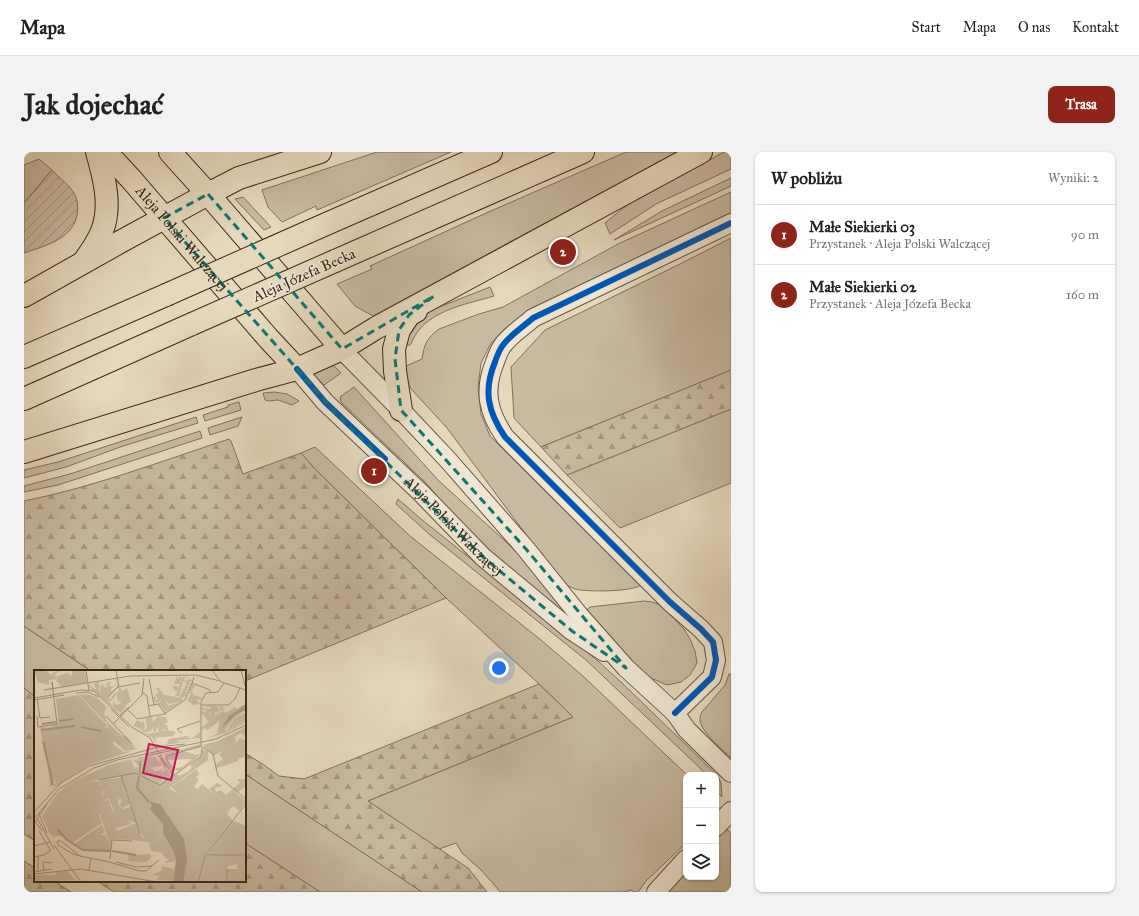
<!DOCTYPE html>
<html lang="pl">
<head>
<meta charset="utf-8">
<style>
  body { margin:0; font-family:"IM FELL Great Primer",serif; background:#f2f2f2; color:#222 }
  .controls { position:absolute; right:12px; bottom:12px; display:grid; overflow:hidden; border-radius:8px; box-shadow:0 1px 3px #0004 }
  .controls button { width:36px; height:36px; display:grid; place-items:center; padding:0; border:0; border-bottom:1px solid #e0e0e0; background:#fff; color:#222; font:20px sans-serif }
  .you { position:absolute; left:475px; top:516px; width:14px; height:14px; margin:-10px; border:3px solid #fff; border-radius:50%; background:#1a73e8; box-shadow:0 0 0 6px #1a73e833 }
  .badge { display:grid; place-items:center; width:26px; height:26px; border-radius:50%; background:#8f2418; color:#fff; font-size:13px; font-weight:700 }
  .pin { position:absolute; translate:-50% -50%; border:2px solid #fff; box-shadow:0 1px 4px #0006 }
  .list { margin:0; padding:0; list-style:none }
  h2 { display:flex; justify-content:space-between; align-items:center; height:52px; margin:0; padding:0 16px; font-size:17px }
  h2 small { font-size:13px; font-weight:400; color:#767676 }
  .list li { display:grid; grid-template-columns:26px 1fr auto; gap:12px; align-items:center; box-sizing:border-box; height:60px; padding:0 16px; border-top:1px solid #e0e0e0 }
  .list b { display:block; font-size:15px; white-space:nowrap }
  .list p { margin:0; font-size:13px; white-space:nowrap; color:#767676 }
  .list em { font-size:13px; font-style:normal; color:#767676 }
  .icon { flex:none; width:22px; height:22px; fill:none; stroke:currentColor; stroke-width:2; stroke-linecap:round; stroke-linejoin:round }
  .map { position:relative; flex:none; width:707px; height:740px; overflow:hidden; border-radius:8px }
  header { display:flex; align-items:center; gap:24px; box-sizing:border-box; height:56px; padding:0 20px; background:#fff; border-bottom:1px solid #e0e0e0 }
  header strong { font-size:19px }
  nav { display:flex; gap:22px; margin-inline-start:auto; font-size:14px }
  .intro { display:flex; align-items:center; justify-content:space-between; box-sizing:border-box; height:96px; padding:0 24px }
  h1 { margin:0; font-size:28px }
  .button { padding:10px 18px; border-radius:8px; background:#8f2418; color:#fff; font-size:14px; font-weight:700 }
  main { display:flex; gap:24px; padding:0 24px }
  aside { flex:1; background:#fff; border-radius:8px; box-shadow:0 1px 3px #0004 }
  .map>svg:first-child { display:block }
  .green { fill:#c8baa0; stroke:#82705d }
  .forest { fill:url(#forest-firs); stroke:#82705d }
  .garden { fill:url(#garden-furrows); stroke:#82705d }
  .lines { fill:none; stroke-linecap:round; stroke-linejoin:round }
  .minor-casing { stroke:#665342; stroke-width:20 }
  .major-casing { stroke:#3c271a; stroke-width:24 }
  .minor { stroke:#eee6d3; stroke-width:18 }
  .major { stroke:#e5d8bb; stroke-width:22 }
  .major-bridge-casing { stroke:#3c271a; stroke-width:24; stroke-linecap:butt }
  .major-bridge { stroke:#e5d8bb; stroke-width:22 }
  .cycleway-casing { stroke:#eee6d3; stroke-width:8 }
  .cycleway { stroke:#0057b8; stroke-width:6 }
  .marked { fill:none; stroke:#0f766e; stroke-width:3; stroke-dasharray:8 5; stroke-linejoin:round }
  .labels { text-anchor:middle; stroke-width:3; stroke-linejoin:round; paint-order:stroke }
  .street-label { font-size:15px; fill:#3c271a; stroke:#eee6d3 }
  .inset-river { fill:none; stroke:#ac9c84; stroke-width:2 }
  .inset-road { fill:none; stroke:#a1917b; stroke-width:1 }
  .view { fill:#c2185b; fill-opacity:0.15; stroke:#c2185b; stroke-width:2 }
  .inset-edge { fill:none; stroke:#3c271a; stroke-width:2 }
</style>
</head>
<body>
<header>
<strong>Mapa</strong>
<nav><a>Start</a><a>Mapa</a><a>O nas</a><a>Kontakt</a></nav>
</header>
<div class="intro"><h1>Jak dojechać</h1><a class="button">Trasa</a></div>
<main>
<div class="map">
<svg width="707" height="740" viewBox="0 0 707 740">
  <defs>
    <pattern id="forest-firs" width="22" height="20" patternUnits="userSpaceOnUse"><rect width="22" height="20" fill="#c8baa0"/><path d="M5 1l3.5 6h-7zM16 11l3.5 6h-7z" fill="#a49782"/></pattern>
    <pattern id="garden-furrows" width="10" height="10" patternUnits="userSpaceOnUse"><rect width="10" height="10" fill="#c8baa0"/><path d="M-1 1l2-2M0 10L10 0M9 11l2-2" fill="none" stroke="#a49782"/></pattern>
  </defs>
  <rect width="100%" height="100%" fill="#e5d8bb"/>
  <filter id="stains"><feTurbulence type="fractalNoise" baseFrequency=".005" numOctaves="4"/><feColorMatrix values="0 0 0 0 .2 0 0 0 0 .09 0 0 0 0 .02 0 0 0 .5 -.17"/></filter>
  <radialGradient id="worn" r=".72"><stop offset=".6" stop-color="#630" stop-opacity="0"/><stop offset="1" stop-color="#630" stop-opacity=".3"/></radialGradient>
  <g class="green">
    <polygon points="353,0 427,0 293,58 292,54 258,70 244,55 238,38"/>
    <polygon points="602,0 653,0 349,164 331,154 313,132 348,117 346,114 460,62"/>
    <polygon points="700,0 707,0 707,17 632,52 586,82 581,71 603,53"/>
    <polygon points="15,7 28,18 0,51 0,13"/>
    <polygon points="707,26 707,34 590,88 638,59"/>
    <path d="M707,40V61L640,93L481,179L467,191L457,211L454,235L457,262L466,284L617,433C608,440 562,440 551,437C545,435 539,431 535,427L423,276L389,239L381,228L377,214H382L398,207C400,192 403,186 415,177L455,162L479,155L594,92Z"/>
    <polygon points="219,45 247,75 240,78 211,47"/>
    <polygon points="707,86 707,218 517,295 490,266 487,215 521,178 656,112"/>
    <path d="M466,135L470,144C440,153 399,159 387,192L386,193L380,194L383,182L401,162L410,157Z"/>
    <polygon points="308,212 317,221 300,233 288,221"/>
    <polygon points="330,235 414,328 437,349 492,399 548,465 546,467 494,426 445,381 401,330 317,250 316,245"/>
    <polygon points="250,240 263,242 275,249 268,253 254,248 245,249 241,248 239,241"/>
    <polygon points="215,250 217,258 181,269 179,263 204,255 204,253"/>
    <polygon points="707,257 707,331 596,376 543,323"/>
    <polygon points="172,265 174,271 99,294 42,315 0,326 0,318 34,310"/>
    <polygon points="218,265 214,274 186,283 184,276"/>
    <polygon points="176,279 178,286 34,333 0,340 0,334 46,322"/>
    <polygon points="291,295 386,384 517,488 560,525 663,623 662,623 662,691 622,729 614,740 610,740 607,738 601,740 476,740 468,730 456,717 438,701 432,691 415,697 344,649 549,565 515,532 422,446 290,316 277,301"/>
    <polygon points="374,347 397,367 522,467 574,509 597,530 694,624 697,631 698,645 692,638 692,623 682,623 676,616 562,508 405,382 372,352"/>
    <polygon points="620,449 628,450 637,453 660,477 666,487 671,499 673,511 666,523 657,530 643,533 620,523 560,461 566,455"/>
    <polygon points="0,474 67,519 11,519 11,545 0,536"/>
    <path d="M705,522H707V606C699,598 680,582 677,572C675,568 676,564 678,560L701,533Z"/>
    <polygon points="221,622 398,740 296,740 221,691"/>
    <polygon points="702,677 707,681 707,740 644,740 662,721 662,725 692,725 692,688"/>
  </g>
  <g class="forest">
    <polygon points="707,218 707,257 543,323 517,295"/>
    <path d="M205,287L207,289L219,322L277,301L290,316L422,446L221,529V519H67L0,474V349C70,335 138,309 205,287Z"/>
    <polygon points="515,532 549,565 344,649 444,716 463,740 398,740 221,622 221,601 240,613 255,624 280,627"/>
    <polygon points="0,536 11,545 11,689 0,682"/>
    <polygon points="221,691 296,740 90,740 73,729 221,729"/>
    <polygon points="0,709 11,716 11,729 30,729 47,740 0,740"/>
  </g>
  <path class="garden" d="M28,18C35,26 46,33 51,43C54,49 54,57 53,64C47,88 20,94 0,101V51Z"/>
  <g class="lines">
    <g class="minor-casing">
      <g id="minor">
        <polyline points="318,197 324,204 377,258 424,308 502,397 555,463 602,516 651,561 663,578 707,621"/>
        <path id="s1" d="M273,217L301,250L397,341L459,405L548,479L580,500"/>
        <path d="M651,561L688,525L692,508L689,490L677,477L646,450L481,285C464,260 459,239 471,210C473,204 475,198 479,193C487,182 499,175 509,166L707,71"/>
        <polyline points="692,675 707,659"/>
        <polyline points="632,740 662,707"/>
      </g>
    </g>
    <g class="major-casing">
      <g id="major">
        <path id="s2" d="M82,0L107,27L244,186L273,217"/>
        <polyline points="146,0 184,42 318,197"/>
        <polyline points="284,80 467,0"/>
        <path d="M61,108C67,99 74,90 78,79C88,54 80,25 73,0"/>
        <polyline points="311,109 559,0"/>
        <polyline points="0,144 96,90 184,42 215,26 296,0"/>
        <polyline points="0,205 142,143"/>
        <polyline points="0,247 168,172"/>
        <polyline points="377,258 371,219 370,197 375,178 385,163 392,159"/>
        <polyline points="0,300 232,228 273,217 318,197 352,176 677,0"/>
      </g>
    </g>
    <use href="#minor" class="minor"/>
    <use href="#major" class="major"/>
    <g class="major-bridge-casing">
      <g id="major-bridge">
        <polyline points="142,143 284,80"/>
        <polyline points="168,172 311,109"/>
      </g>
    </g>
    <use href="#major-bridge" class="major-bridge"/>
    <g class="cycleway-casing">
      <g id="cycleway">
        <polyline points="273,217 301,250 361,307"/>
        <path d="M651,561L688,525L692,508L689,490L677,477L646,450L481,285C464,260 459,239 471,210C473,204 475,198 479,193C487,182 499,175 509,166L707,71"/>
      </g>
    </g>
    <use href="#cycleway" class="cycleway"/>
  </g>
  <path class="marked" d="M184,42L318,197L410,144L385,163L375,178L371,207L377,258L502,397L602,516L548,479L459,405L311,260L140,66Z"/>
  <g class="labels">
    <g class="street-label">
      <text dy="5" stroke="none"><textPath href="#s2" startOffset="115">Aleja Polski Walczącej</textPath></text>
      <text transform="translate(280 123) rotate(-24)" y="5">Aleja Józefa Becka</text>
      <text dy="5" stroke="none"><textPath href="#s1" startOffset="222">Aleja Polski Walczącej</textPath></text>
    </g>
  </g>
  <g transform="translate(10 518)">
    <rect width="212" height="212" fill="#e5d8bb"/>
    <path d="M38,0H51L53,13L28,17L22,7L33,3L38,6ZM82,9L85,16L74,28L77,29L80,23L82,25L77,31H74L80,37L79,32L83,35L87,33L86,30L84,32L82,22H85L84,19L86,17L88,21L93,18L97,31L92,35L90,33L92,37L86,43L56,18L55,15L62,20L60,13L65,12V21L67,20L65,15L68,16V12L71,19V15L72,17L75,16L72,15L74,12H78L75,14L77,17L81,15V11L82,15L77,19L78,22L83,16V10H80ZM120,24L127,27L125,33L131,29L134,36L149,31L131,42L123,32L121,34L119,27H122L121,31L124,29ZM212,34L195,46L186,60L203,44L212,40L199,49L191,60L193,61L212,50L210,53L192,63L173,68L183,64L186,49L190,46L186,44L175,52L167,43V41L171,42L169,44L175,51L177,43L176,44L174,40L186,39L178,40L182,46L189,41L192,43L201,37L203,39ZM131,53L133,60L142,62L139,66L121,68L123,74L117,66V67L101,58L114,64L133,60L132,59L128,60V58ZM212,57V66L206,63L201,67L202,73L206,68L212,71V80H200L189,89L185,84L188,82L181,78V71L168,75L180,71L182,72ZM141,68L144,72L166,70L124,76L133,74L135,69ZM77,72L89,82L99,81L54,95L18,119L22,112L19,109V115L17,108L24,109L29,103L49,95L46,82ZM167,74L165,78L150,81L162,85L133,90V86L149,81L132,85V89L138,100L132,97L137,106L129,109L123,103L132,101L124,88L127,91L126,86L133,94L130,84ZM168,80L174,81V90L135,118L145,124L141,118L147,111L152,108L159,111L162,107L165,109L160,117L164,119L168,114L196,137L192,142L181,143L212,156V159L196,152L171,184L163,212L123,210L125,206L118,205L128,200V196L140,199L142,191L130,193L134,190L128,184L130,183L117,181L115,172L124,173L125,159L119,148L96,130L87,113L83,111L66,113L65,111L102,105L125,115L143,104L145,106L155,101L158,97L156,95L168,86ZM122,86L108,89L129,111L125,114H122L115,107L120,106L112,102V98L104,88L70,96L105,87ZM57,102L35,116L32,124L26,128L45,117L47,128L58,122L55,112L61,111L67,128L70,127L69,122L77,116L82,121L85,136L89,139L97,137L102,153L91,150L85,152L75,129L71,130L68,131L70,142L65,144L68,153L38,173L48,179H62L57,175L49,177L43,172L68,155L71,162L67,165H72L75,175L74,169H78L77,182L48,180L29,166H22L13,149L16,164L8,146L23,124L35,114ZM203,109H212V116L203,123L198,119L206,113ZM203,125L208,128V136L210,129L212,130V132L205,141L200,136L197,138L196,134ZM103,157L106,164L112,172L98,170L96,159ZM117,184V188L112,192L94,191L95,185ZM33,201L41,210L0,212V205H22V202Z" fill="#c8baa0"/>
    <path d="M0,0H11L17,5L23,0H27L21,4L22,9L28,12V17L21,9L15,10V15L4,12ZM121,18H125L130,25L148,28L149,31L135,34L131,29L125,35L127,27L122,26L125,21ZM212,42V50L192,61L200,49ZM186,44L191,45L187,50L173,60L171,58L168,60V57ZM72,51L87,65L93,67L101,78L104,79L91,81L79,70ZM166,62V68L141,71V68L153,66L157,69ZM181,72V78L188,81L180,86L169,75ZM203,78L212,80V86L204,89V91L181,99V95ZM167,84L145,101L139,99L148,97L158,89L133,90ZM47,85L49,95L29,103L24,109L17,108L19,115L16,117L15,104L22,98H27L25,90ZM121,87L128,95L117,98L121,101L131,100L124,103L128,110L134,109L130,111H129L108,89ZM104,89L113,98L112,102H117L121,106L115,107L99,90ZM97,90L101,98L104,97L121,114L104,105L99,108L100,118L106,127L104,131L96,130L94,125L100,120L94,109L88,110V106L56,111L59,122L47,128L45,118L25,128L32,124L30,121L35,116L51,106L75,95ZM163,99L164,103L167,102L159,111L150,108L142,118L147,122L145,124L137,117ZM86,111L96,134L88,138L86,135L88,129L85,130L76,113L67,116L66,113ZM183,113L188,116L181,118L182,122L186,120L192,125L198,120L210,129L208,136V128L203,125L197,133L199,136L193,144L198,150L180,143L192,142L196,138L175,119ZM39,125V129L44,130L31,138L28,132ZM82,141L85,152L92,150L98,154L82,158L78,145ZM12,148L22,158L21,168L15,163ZM37,150L40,154L29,165L23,158ZM43,172L49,177L58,175L64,181L50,180L40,174Z" fill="#c8baa0"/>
    <path d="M100,109H105L106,117L122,129L123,132L116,133L118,135L116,139L104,131L106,127L100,118Z" fill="#c8baa0"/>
    <path d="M143,6V9L147,6V13L148,7H155L150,8L152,12L154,9L159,10L154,13L157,14L153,16L156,18H152L155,20H151L154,23L151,24L153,26H149L151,28L145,27L153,13L149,11L145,26H141L145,20L142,22L139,17L136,24L139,16H144V19L146,14H140ZM158,14L161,15L157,22L160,24L156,31L160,25L168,28L167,30L162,29L166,34L159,35L153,30L157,24L155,23ZM54,24L62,27L73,37L70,43L73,53L45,25ZM44,25L73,55L71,59L74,57L80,72L46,82L47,85L25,90L27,98H22L15,104L6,57L14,58L25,53L22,29ZM168,36H183L187,40L183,43L180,41L182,45L188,41L185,36L189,37L190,40L182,46L178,40L174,41L177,49L175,51L169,44L173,40H168V37V38L176,39L177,37ZM124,46L132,47L134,53H131L130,55H133L134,60L129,59L128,61L124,62L125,58L123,56L124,58L120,63L118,56V63L117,59L116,62H109L107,60L109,56L107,59L99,56L103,50L109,53V49L111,56L109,60L110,61L113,56L111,48L118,47L119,52ZM97,108L102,122L94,125L88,110ZM65,111L66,116L76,113L77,116L68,122L70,128H67L61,112ZM75,130L78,140L76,141L81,140L78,145L83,161L102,153L96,130H101L119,148L125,159L124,173L112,172L104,157L96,159L98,170L74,169L66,143L70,142L68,131ZM197,152L212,159V185L202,186H212V212H194V201H203V194L194,196L193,212H164L171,186H184L172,185ZM165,199L163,212H150L153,200Z" fill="#c8baa0"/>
    <path d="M212,34V40L203,44L186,60L195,46ZM114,131L126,134L150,169L153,190L149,212H140L142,189L140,182L129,163V154L116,139L118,135Z" fill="#ac9c84"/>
    <path class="inset-river" d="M25,51L39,49M8,54L22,52M47,57L67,61M7,60L41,56M9,71L19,115M106,104V91M105,106L103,118L115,132M24,160L32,169L49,180L76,181M78,181L102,185"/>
    <path class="inset-road" d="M52,0L55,21M82,0L85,17M178,0L187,12L212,20M207,0L211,16M160,7L158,13L176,20V22M115,9L120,35M190,13L184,22L172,23L167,32V76L179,84L184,106L212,129M10,20L96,6L162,5L186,11M42,23L54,22L65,27M109,23L113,26L116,46M74,27L84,17L106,13M0,28L47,20L60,21L99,58L116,68L125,83M3,29L6,48L16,47M0,30L30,25M167,35H194L201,29L206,18M114,36L124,34L132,45M77,39L95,57M94,40L103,49L130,44L151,30L158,13M86,45L95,37M3,46L4,57L23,54L18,12L19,19M72,46L98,74M79,54L108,25L110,8M148,63L143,59L166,51M126,84L139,106M124,85L132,96M111,86L145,79M137,102L139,99L132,89L133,86L167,76M87,106L106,164M65,110L101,103L126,115L167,86L168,78M0,142L27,113L55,96L124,77L151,74M5,144L13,163M3,148L20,179M0,149L25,119L60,98L83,90L182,69L212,55M1,151L8,161M0,154L13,134M5,161L17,181M20,175L47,212M0,176L16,172M171,185H212M46,186L27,171H23L24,175L39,184L46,186L75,192L106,201H112L125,190M0,187L10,185L17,180M76,189L78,170L98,171M82,192L102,197L118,196M10,200L9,192L18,193M55,200L57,188M4,201V186M0,202L18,199M0,204L47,199L123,212M164,212L171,185L212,134M193,212V200H203"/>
    <path class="view" d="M115,74L144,80L137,110L109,103Z"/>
    <rect width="212" height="212" class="inset-edge"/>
  </g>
  <rect width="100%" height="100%" filter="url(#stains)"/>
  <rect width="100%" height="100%" fill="url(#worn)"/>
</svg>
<div class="controls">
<button>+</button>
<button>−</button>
<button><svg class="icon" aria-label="layers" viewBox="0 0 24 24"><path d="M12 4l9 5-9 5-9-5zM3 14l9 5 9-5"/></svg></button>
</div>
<div class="you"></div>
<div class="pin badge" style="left:350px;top:319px">1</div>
<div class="pin badge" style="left:539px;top:100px">2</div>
</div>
<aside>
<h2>W pobliżu<small>Wyniki: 2</small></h2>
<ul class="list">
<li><span class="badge">1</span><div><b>Małe Siekierki 03</b><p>Przystanek · Aleja Polski Walczącej</p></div><em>90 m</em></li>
<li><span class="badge">2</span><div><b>Małe Siekierki 02</b><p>Przystanek · Aleja Józefa Becka</p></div><em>160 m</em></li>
</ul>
</aside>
</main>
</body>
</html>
